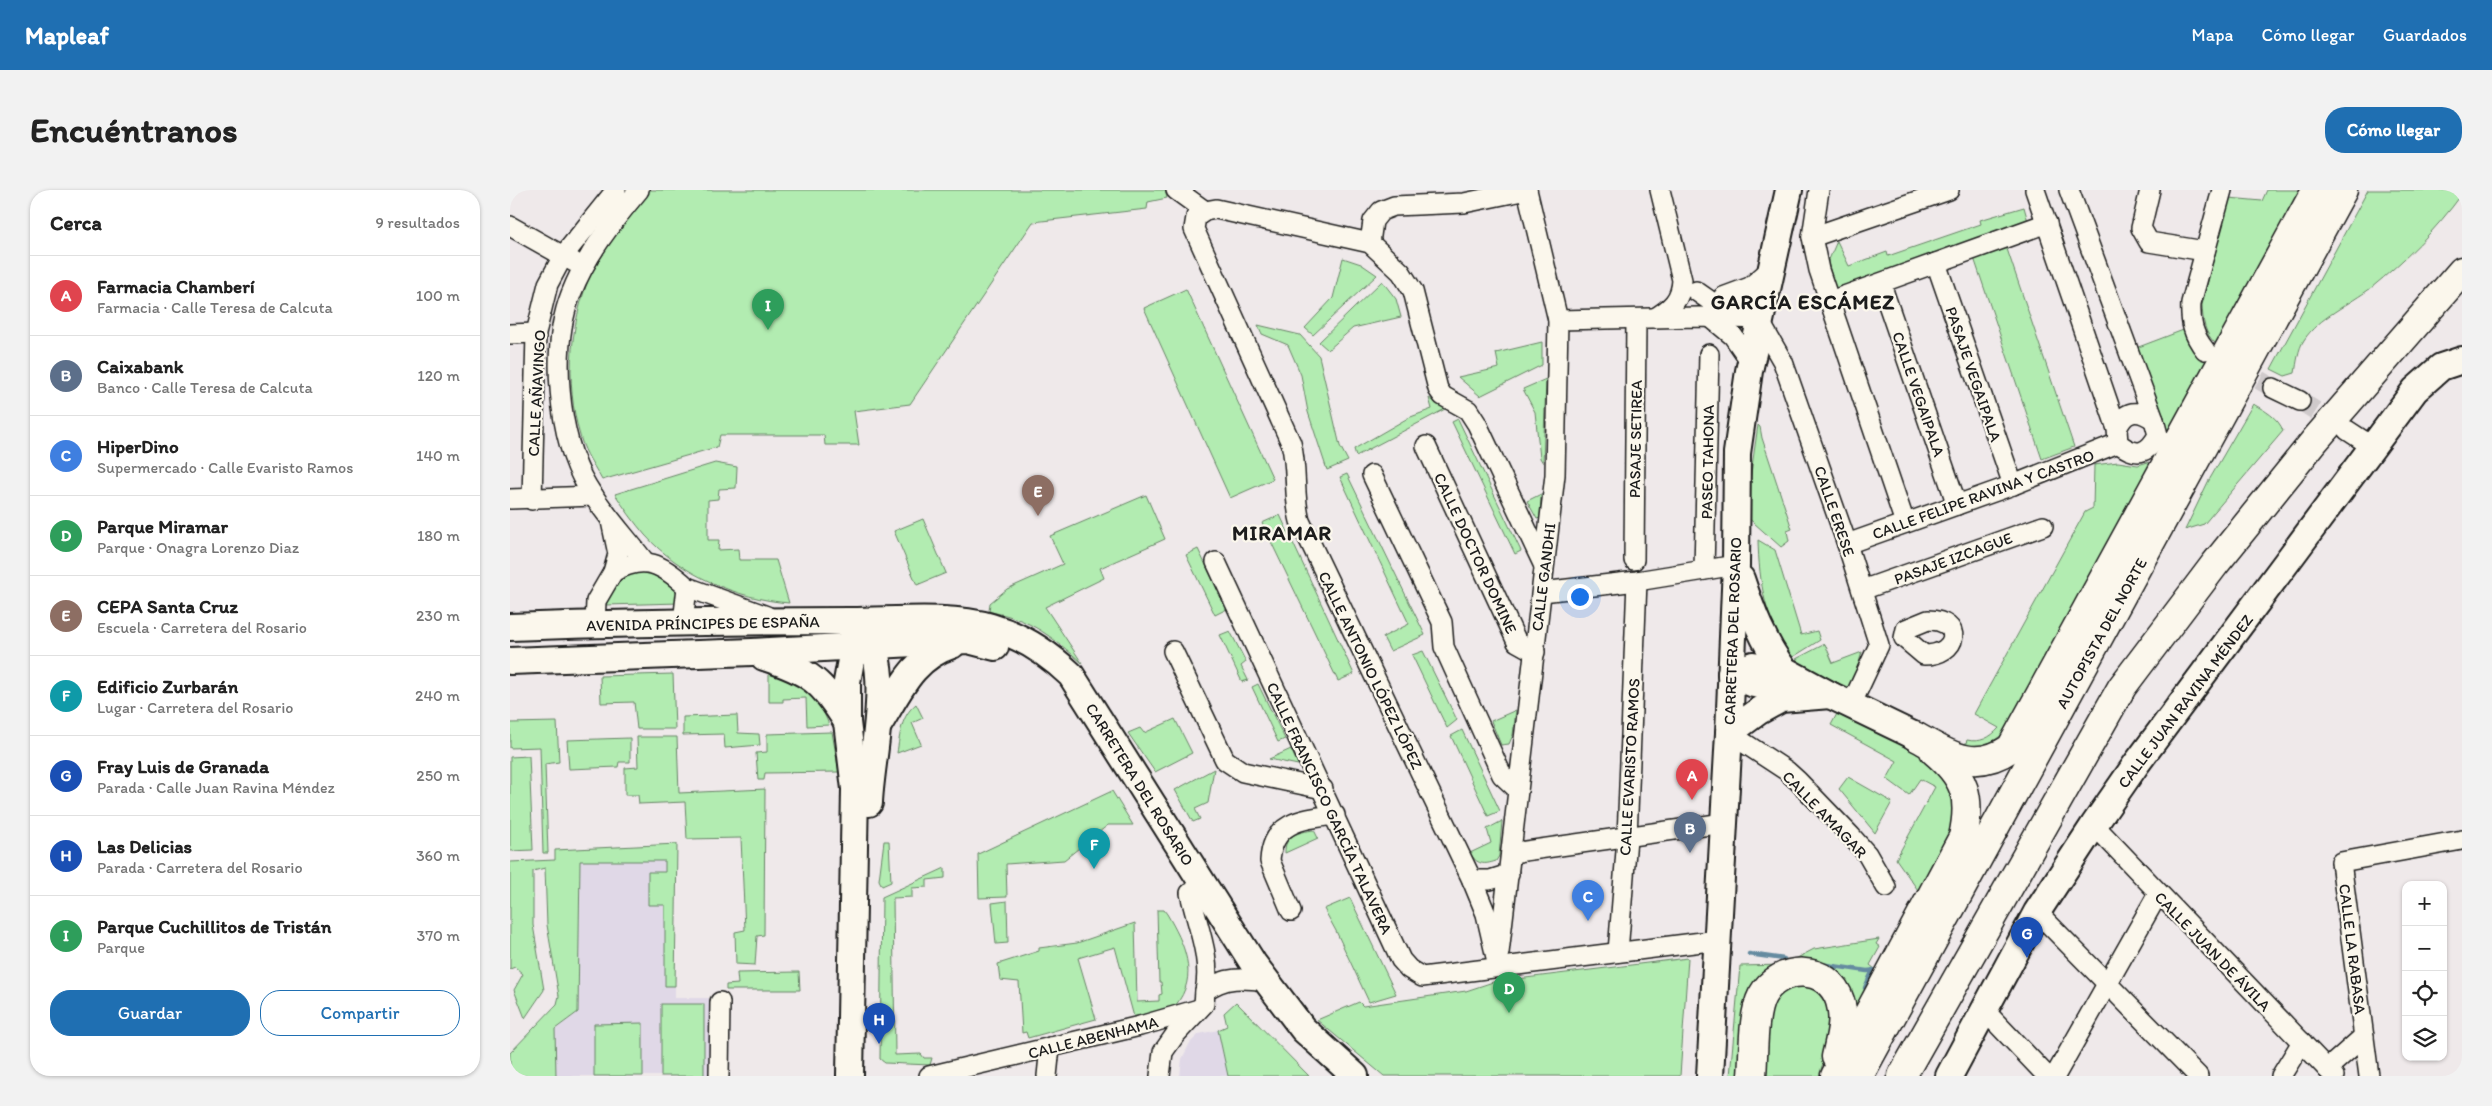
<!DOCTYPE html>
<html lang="es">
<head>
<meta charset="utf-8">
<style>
  body { margin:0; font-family:Itim,sans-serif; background:#f2f2f2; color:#222 }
  .controls { position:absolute; right:15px; bottom:15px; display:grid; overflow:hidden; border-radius:10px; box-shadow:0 1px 4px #0004 }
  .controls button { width:45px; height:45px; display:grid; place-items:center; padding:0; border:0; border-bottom:1px solid #e0e0e0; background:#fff; color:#222; font:25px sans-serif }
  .you { position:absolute; left:1069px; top:406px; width:18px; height:18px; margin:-12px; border:4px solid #fff; border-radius:50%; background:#1a73e8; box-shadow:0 0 0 8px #1a73e833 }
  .badge { display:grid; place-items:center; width:32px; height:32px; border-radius:50%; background:#1f6fb2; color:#fff; font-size:16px; font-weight:700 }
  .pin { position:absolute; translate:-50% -41px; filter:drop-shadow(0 1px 2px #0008) }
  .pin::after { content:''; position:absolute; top:26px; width:18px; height:15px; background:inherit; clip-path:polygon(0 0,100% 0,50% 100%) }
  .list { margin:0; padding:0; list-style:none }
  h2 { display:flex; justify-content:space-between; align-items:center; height:65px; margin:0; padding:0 20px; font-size:21px }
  h2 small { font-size:16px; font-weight:400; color:#767676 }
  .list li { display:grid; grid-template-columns:32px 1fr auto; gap:15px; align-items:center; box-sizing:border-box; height:80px; padding:0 20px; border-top:1px solid #e0e0e0 }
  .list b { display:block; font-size:19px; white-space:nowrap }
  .list p { margin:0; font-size:16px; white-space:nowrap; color:#767676 }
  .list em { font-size:16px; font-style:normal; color:#767676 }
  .actions { display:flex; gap:10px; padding:15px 20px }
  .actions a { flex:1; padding:11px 0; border:1px solid #1f6fb2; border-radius:20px; text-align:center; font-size:18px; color:#1f6fb2 }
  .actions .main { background:#1f6fb2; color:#fff }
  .icon { flex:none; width:28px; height:28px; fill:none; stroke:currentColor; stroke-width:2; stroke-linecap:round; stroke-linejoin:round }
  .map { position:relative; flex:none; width:1952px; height:886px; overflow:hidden; border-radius:20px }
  header { display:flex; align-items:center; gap:30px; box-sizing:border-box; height:70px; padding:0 25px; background:#1f6fb2; color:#fff }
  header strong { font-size:24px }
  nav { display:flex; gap:28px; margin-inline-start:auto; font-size:18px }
  .intro { display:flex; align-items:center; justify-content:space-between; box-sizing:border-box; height:120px; padding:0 30px }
  h1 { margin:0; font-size:35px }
  .button { padding:12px 22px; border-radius:20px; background:#1f6fb2; color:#fff; font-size:18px; font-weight:700 }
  main { display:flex; gap:30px; padding:0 30px }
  aside { flex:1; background:#fff; border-radius:20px; box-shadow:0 1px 4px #0004 }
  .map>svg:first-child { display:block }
  .built { fill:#e0d8e7 }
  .green { fill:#b2ecb1; stroke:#678466 }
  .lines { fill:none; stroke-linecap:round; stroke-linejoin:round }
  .stream { stroke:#658ba0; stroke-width:4.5 }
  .street-tunnel { stroke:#cfcacb; stroke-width:19; stroke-dasharray:19 9; stroke-linecap:butt }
  .street-casing { stroke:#1c1c1c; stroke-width:22 }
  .secondary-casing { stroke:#1c1c1c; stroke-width:30 }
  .highway-casing { stroke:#1c1c1c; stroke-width:31 }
  .street { stroke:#fbf7ec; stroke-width:19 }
  .secondary { stroke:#fbf7ec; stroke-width:26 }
  .highway { stroke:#fbf7ec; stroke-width:28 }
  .labels { text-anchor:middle; stroke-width:4.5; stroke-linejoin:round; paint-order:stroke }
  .street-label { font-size:16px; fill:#1c1c1c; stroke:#fbf7ec }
  .district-label { font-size:21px; font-weight:bold; letter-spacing:1px; fill:#1c1c1c; stroke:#fbf7ec }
</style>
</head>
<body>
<header>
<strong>Mapleaf</strong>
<nav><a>Mapa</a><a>Cómo llegar</a><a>Guardados</a></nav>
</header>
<div class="intro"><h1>Encuéntranos</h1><a class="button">Cómo llegar</a></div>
<main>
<aside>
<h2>Cerca<small>9 resultados</small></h2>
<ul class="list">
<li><span class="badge" style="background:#e0444e">A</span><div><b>Farmacia Chamberí</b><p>Farmacia · Calle Teresa de Calcuta</p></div><em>100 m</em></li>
<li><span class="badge" style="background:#5c6f8a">B</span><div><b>Caixabank</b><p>Banco · Calle Teresa de Calcuta</p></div><em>120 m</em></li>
<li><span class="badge" style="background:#3f7fe0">C</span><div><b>HiperDino</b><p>Supermercado · Calle Evaristo Ramos</p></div><em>140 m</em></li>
<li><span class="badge" style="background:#2e9e5b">D</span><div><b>Parque Miramar</b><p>Parque · Onagra Lorenzo Diaz</p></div><em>180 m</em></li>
<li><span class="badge" style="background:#8d6e63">E</span><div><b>CEPA Santa Cruz</b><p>Escuela · Carretera del Rosario</p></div><em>230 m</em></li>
<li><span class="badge" style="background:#0f9aa8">F</span><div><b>Edificio Zurbarán</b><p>Lugar · Carretera del Rosario</p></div><em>240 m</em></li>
<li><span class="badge" style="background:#1a4fb4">G</span><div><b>Fray Luis de Granada</b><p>Parada · Calle Juan Ravina Méndez</p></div><em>250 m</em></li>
<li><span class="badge" style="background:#1a4fb4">H</span><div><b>Las Delicias</b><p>Parada · Carretera del Rosario</p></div><em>360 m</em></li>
<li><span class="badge" style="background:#2e9e5b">I</span><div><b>Parque Cuchillitos de Tristán</b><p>Parque</p></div><em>370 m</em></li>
</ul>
<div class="actions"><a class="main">Guardar</a><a>Compartir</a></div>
</aside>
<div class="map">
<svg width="1952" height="886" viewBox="0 0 1952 886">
  <rect width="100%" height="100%" fill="#efe9ea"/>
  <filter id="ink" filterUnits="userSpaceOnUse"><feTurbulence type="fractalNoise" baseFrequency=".02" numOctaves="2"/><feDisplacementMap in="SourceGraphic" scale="10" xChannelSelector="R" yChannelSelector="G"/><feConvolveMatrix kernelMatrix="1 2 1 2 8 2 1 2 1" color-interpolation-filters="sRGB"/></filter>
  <g filter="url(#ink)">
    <g class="built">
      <polygon points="70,671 155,671 155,795 165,796 165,808 199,808 199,886 0,886 0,874 68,822"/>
      <polygon points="708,840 718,886 670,886 672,869 680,853 689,844"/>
    </g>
    <g class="green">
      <path d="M140,0H655L657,8L638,12L637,19L523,32L400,214L344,221L349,255H315L314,245H210L207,257L92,290C85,277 75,263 71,249C53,191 60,125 87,70C97,50 125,19 140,0Z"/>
      <path d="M1757,0H1791L1706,154C1694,143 1693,131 1692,115L1719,8L1752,11Z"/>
      <path d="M1858,0H1952V4C1927,39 1894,71 1861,98C1840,114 1808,128 1794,150C1788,159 1787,172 1785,183L1775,186L1761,179Z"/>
      <polygon points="1514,17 1519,35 1326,102 1318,72 1327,51 1339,76 1377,62 1378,66 1471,34 1470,30"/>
      <polygon points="1495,53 1564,257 1532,269 1463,65"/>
      <polygon points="833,68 851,74 867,85 803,145 795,138 823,108"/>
      <polygon points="872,91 886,109 891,127 843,138 818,160 809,152"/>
      <polygon points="676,99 763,289 720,308 634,118"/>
      <polygon points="748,135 790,145 809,166 830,256 838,271 817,280 798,222 791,185 778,155 752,144"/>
      <polygon points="1676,139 1678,151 1697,171 1658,245 1654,246 1626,158"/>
      <polygon points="1032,152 1032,175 970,206 948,187 989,178 986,163"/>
      <polygon points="1036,189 1033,273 1030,268 1025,222 1013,199"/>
      <polygon points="919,208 937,218 846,266 844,259 898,228 922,219"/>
      <path d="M1743,214C1754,220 1769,228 1773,241L1694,334L1675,340L1698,292Z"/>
      <polygon points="948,229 1011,361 1005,364 944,236 942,232"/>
      <polygon points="1248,235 1250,237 1252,248 1282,339 1277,341 1279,351 1271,357 1235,325"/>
      <path d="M1608,272L1628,275L1638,272L1643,276L1494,543C1481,554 1472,558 1455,556L1457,550C1470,553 1480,548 1489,538L1464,524L1575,322L1583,318L1584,275Z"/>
      <path d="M205,273L227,277L226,298L209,299L208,309L198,310V350H209L208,360L228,359L229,370H266L279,413C227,409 170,384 135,345C124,332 114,318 105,304Z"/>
      <polygon points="837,284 915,445 880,461 873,447 899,434 830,287"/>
      <polygon points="1031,304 1030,328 1027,329 1017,311"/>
      <path d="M636,305L655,349L590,378L594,388L535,417L572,473C552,455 528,435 502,427C494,424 487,424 479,421L480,413L497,399L553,374L540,346Z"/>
      <polygon points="770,325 844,484 828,491 752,333"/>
      <polygon points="413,329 436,383 407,395 384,341"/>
      <path d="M1248,350L1265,360L1291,445L1307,441L1310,450L1283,467C1255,434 1249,392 1248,350Z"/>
      <polygon points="688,359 717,419 705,425 676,365"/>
      <path d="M135,379L165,396L170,413L96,415C99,392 116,386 135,379Z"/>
      <polygon points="720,441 736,472 731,476 738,490 732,492 710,445"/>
      <polygon points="1315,454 1323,473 1352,462 1342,496 1339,498 1304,484 1286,469"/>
      <polygon points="913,461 947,530 937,538 902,465"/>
      <path d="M259,483C288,490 309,507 319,535L297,536L296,508L273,509V512H259Z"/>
      <polygon points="163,484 165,539 127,539 124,512 91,513 90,486"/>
      <polygon points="748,494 775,549 768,552 742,497"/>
      <path d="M406,514L413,528L402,533L411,554L387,563C390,544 391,526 406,514Z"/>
      <polygon points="1006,520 1003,545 999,554 991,555 981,531"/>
      <polygon points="1328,522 1412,565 1436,583 1449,630 1410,703 1386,669 1425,597 1410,589 1399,605 1377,589 1387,571 1321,535"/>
      <polygon points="227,525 228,543 249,544 250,555 215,558 214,544 173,545 173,527"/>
      <polygon points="665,529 682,563 645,582 618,543 630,538 634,543"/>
      <polygon points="47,532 49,572 35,574 38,663 33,663 30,557 0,558 0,533"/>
      <polygon points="952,540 990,621 978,626 941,546"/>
      <polygon points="322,542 329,582 255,583 254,590 248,590 246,563 257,562 257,544"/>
      <polygon points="127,547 167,547 169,603 255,599 254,745 247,746 245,775 226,774 225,742 235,740 231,648 177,649 175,612 129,614 128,605 115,605 115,578 128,577"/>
      <polygon points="120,548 120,572 109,572 108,577 59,579 57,550"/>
      <polygon points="781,559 788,575 759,569"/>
      <polygon points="19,566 23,660 0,661 0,567"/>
      <polygon points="704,579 698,613 685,619 690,629 683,632 665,600"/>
      <polygon points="1338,587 1382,612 1365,643 1329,599"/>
      <polygon points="602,601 623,635 598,635 554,670 496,674 497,707 469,708 468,664"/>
      <path d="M992,631L989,666L986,671C974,675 967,675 960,663L981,653L977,639Z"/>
      <path d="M804,640L808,648L775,663C774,645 789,642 804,640Z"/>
      <polygon points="374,651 379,651 381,692 372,696 369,690"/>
      <polygon points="167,654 165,796 155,796 155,715 138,715 138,682 155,682 155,671 70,671 68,822 45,839 46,886 0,886 0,863 47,814 49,806 37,735 35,678 23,681 23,735 34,800 15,828 4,800 13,784 5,777 0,779 0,672 45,670 45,660"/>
      <polygon points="435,678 435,688 417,690 417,697 402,698 402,707 383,708 385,865 411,864 414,868 422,868 420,875 375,873 370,869 372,707"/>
      <polygon points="840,708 886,804 859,812 826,741 814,719"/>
      <polygon points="497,711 498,753 486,754 482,713"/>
      <path d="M647,720H654L657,724C674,753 690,786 665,816L624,827L605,757L568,768L586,829L518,848L516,842L512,843L509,792L490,790L488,774L529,761V758L567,753L625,733L627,812L649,811V805L652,804L651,792H649Z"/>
      <polygon points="1369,749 1366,754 1370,757 1360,775 1365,779 1340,836 1338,811 1280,775 1231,886 1220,886 1230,776 1274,775 1304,759"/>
      <polygon points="1178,768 1170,886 874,886 807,830 849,812 853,816 956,801 983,792"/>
      <polygon points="289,782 290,800 216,800 216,795 228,794 227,783"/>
      <path d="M1299,796C1332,819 1319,853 1309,886H1249L1262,810L1276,797Z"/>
      <polygon points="726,812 799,886 718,886 708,840 717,836 714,823"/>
      <rect x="151" y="814" width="43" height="72"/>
      <polygon points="133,833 133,886 84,886 84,834"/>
    </g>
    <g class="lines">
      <g class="stream">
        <polyline points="1239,764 1274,769"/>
        <polyline points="1310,774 1357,781 1367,780"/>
        <polyline points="1355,798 1363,780"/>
      </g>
      <g class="street-tunnel">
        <polyline points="1725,176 1763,198"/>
        <polyline points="1790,211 1832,237"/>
      </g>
      <g class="street-casing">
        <g id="street">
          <path d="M129,0C102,32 76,65 61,104C40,157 48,248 77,296C93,323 116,347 135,372"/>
          <polyline points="666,0 695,21"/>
          <polyline points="1309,0 1302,47 1309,80 1395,333"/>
          <path d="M1525,0L1607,239L1608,253C1626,267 1637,265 1648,245L1644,230L1559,0"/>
          <polyline points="1640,0 1631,38 1639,52 1695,61"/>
          <polyline points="0,36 64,72"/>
          <polyline points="1302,47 1439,0"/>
          <polyline points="860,53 863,31 871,21 884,16 954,13 1017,0"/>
          <polyline points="1426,73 1503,295"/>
          <polyline points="1371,94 1447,315"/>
          <polyline points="1186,101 1206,115 1238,111 1273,172 1337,354 1369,455 1341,515"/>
          <polyline points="1213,107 1240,97 1262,78"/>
          <polyline points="1320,111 1537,33"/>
          <polyline points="1200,127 1223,146 1241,172"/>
          <path d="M1145,128C1161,118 1171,110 1172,90L1150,0"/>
          <polyline points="1048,130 1189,127 1250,129"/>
          <polyline points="0,144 26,143"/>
          <path d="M1695,160C1683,145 1680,132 1681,113L1712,0"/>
          <polyline points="1763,198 1790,211"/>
          <path d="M1607,239C1615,219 1628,219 1644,230"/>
          <polyline points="1837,240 1863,257"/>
          <polyline points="916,256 1007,452 1025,462"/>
          <polyline points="862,285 932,432 934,457 992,585 1008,600"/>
          <polyline points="0,309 84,306"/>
          <polyline points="22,310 26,143 38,94 53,66 106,0"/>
          <polyline points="1337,354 1503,295 1608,253"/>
          <polyline points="1124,370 1126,129"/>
          <polyline points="706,372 891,770 899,779 912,787 1208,750"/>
          <polyline points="1194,380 1199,164"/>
          <path d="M103,382C135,364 152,374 177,397L173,433"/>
          <polyline points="177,397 257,426"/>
          <polyline points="1352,400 1533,336"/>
          <polyline points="1032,402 1127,391 1226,375"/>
          <path d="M1418,430C1454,430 1449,465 1414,465L1394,448L1396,439Z"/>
          <polyline points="85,435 86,411 103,382 108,364 101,331"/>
          <polyline points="663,461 715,570 733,582 813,599"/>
          <polyline points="1219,543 1277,581 1288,591 1341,646 1357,664 1376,697"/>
          <polyline points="1584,635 1824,886"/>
          <polyline points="1001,663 1214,633"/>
          <polyline points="962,690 980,690 999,684"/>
          <path d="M680,703C687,736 702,768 695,801"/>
          <path d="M781,721L760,671C762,631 793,629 825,625"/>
          <polyline points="1527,722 1688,886"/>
          <polyline points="1108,762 1117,648 1127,391"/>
          <polyline points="989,763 1045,285 1048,130 1017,0"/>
          <path d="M988,776L976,724L962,690L790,331C783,305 788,280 781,253L684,39L686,27L695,21L706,19L860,53L891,82L903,101L928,199L933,206L958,220L967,234L1034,376"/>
          <polyline points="1475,821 1537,886"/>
          <polyline points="1817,879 1854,846"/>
          <polyline points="209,886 210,812"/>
          <polyline points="419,886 630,836 689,819"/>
          <polyline points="537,886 540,857"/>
          <path d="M650,886L653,862L665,845L694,814L695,801C715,786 733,788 757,791"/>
          <polyline points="1545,886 1648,704"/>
          <polyline points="1771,886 1792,852"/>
          <polyline points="1859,886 1831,672 1952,650"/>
        </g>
      </g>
      <g class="secondary-casing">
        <g id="secondary">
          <path d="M1231,389C1242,422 1253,452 1274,480"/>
          <path d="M0,437C114,433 227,431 341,431C385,431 439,425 481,437C512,446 538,463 561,485L743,773L793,839L845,886"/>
          <path d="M354,444C385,471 360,573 359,613"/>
          <path d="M254,467C300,482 312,491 337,532"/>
          <polyline points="0,471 242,462 458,450 485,457"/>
          <polyline points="1221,484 1243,475 1274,480 1320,505 1405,546"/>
          <polyline points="1221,484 1244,494 1290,502"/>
          <path d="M369,534C390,500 402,468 442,455"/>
          <polyline points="1219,543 1249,521 1271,509 1320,505"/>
          <polyline points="340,886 345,599 337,532 337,492 341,470 360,447"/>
          <polyline points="1200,886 1219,543 1226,375 1227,263 1239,181 1279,0"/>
          <polyline points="1439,886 1527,722 1584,635 1627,573 1905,200 1931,177 1952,170"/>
        </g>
      </g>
      <g class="highway-casing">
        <g id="highway">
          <path d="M1405,546C1440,565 1464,583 1501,558L1806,0"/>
          <path d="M1242,886C1244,864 1242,825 1252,806C1269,774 1319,774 1330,811C1336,830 1330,848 1326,867"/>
          <path d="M1325,886L1453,647C1462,607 1455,587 1424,561"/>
          <polyline points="1349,886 1833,0"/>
          <polyline points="1392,886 1612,497 1705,374 1806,249 1952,81"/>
        </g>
      </g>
      <use href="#street" class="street"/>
      <use href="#secondary" class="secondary"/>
      <use href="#highway" class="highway"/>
    </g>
  </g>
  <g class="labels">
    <g class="street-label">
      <text transform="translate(1464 184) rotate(71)" y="6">PASAJE VEGAIPALA</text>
      <text transform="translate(26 203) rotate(-87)" y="6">CALLE AÑAVINGO</text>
      <text transform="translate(1409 204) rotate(71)" y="6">CALLE VEGAIPALA</text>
      <text transform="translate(1125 249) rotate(-89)" y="6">PASAJE SETIREA</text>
      <text transform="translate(1197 272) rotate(-89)" y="6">PASEO TAHONA</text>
      <text transform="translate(1473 304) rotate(-20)" y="6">CALLE FELIPE RAVINA Y CASTRO</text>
      <text transform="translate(1325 321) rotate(71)" y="6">CALLE ERESE</text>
      <text transform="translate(966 363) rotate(65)" y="6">CALLE DOCTOR DOMINE</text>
      <text transform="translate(1443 368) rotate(-20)" y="6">PASAJE IZCAGUE</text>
      <text transform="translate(1033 387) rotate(-83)" y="6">CALLE GANDHI</text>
      <text transform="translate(193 433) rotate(-1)" y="6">AVENIDA PRÍNCIPES DE ESPAÑA</text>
      <text transform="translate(1222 441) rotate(-88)" y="6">CARRETERA DEL ROSARIO</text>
      <text transform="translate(1591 443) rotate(-61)" y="6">AUTOPISTA DEL NORTE</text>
      <text transform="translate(861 480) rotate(64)" y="6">CALLE ANTONIO LÓPEZ LÓPEZ</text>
      <text transform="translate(1675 511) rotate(-53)" y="6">CALLE JUAN RAVINA MÉNDEZ</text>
      <text transform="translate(1119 577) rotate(-87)" y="6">CALLE EVARISTO RAMOS</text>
      <text transform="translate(630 594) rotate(58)" y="6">CARRETERA DEL ROSARIO</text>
      <text transform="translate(820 618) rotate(65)" y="6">CALLE FRANCISCO GARCÍA TALAVERA</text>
      <text transform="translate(1315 624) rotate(46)" y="6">CALLE AMAGAR</text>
      <text transform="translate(1843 759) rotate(83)" y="6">CALLE LA RABASA</text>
      <text transform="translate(1703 761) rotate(46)" y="6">CALLE JUAN DE ÁVILA</text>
      <text transform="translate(583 847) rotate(-14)" y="6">CALLE ABENHAMA</text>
    </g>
    <g class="district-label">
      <text x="1293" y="119">GARCÍA ESCÁMEZ</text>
      <text x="772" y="350">MIRAMAR</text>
    </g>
  </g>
</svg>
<div class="controls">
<button>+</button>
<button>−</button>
<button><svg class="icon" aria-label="locate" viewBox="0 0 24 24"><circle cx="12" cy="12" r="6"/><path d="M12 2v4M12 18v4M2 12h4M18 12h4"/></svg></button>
<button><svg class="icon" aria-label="layers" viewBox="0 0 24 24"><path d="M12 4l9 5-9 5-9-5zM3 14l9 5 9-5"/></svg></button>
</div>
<div class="you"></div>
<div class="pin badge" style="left:1182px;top:610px;background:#e0444e">A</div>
<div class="pin badge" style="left:1180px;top:663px;background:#5c6f8a">B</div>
<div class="pin badge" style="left:1078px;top:731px;background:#3f7fe0">C</div>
<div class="pin badge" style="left:999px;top:823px;background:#2e9e5b">D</div>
<div class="pin badge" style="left:528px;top:326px;background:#8d6e63">E</div>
<div class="pin badge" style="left:584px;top:679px;background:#0f9aa8">F</div>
<div class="pin badge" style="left:1517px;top:768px;background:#1a4fb4">G</div>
<div class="pin badge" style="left:369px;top:854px;background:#1a4fb4">H</div>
<div class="pin badge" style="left:258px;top:140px;background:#2e9e5b">I</div>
</div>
</main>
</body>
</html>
